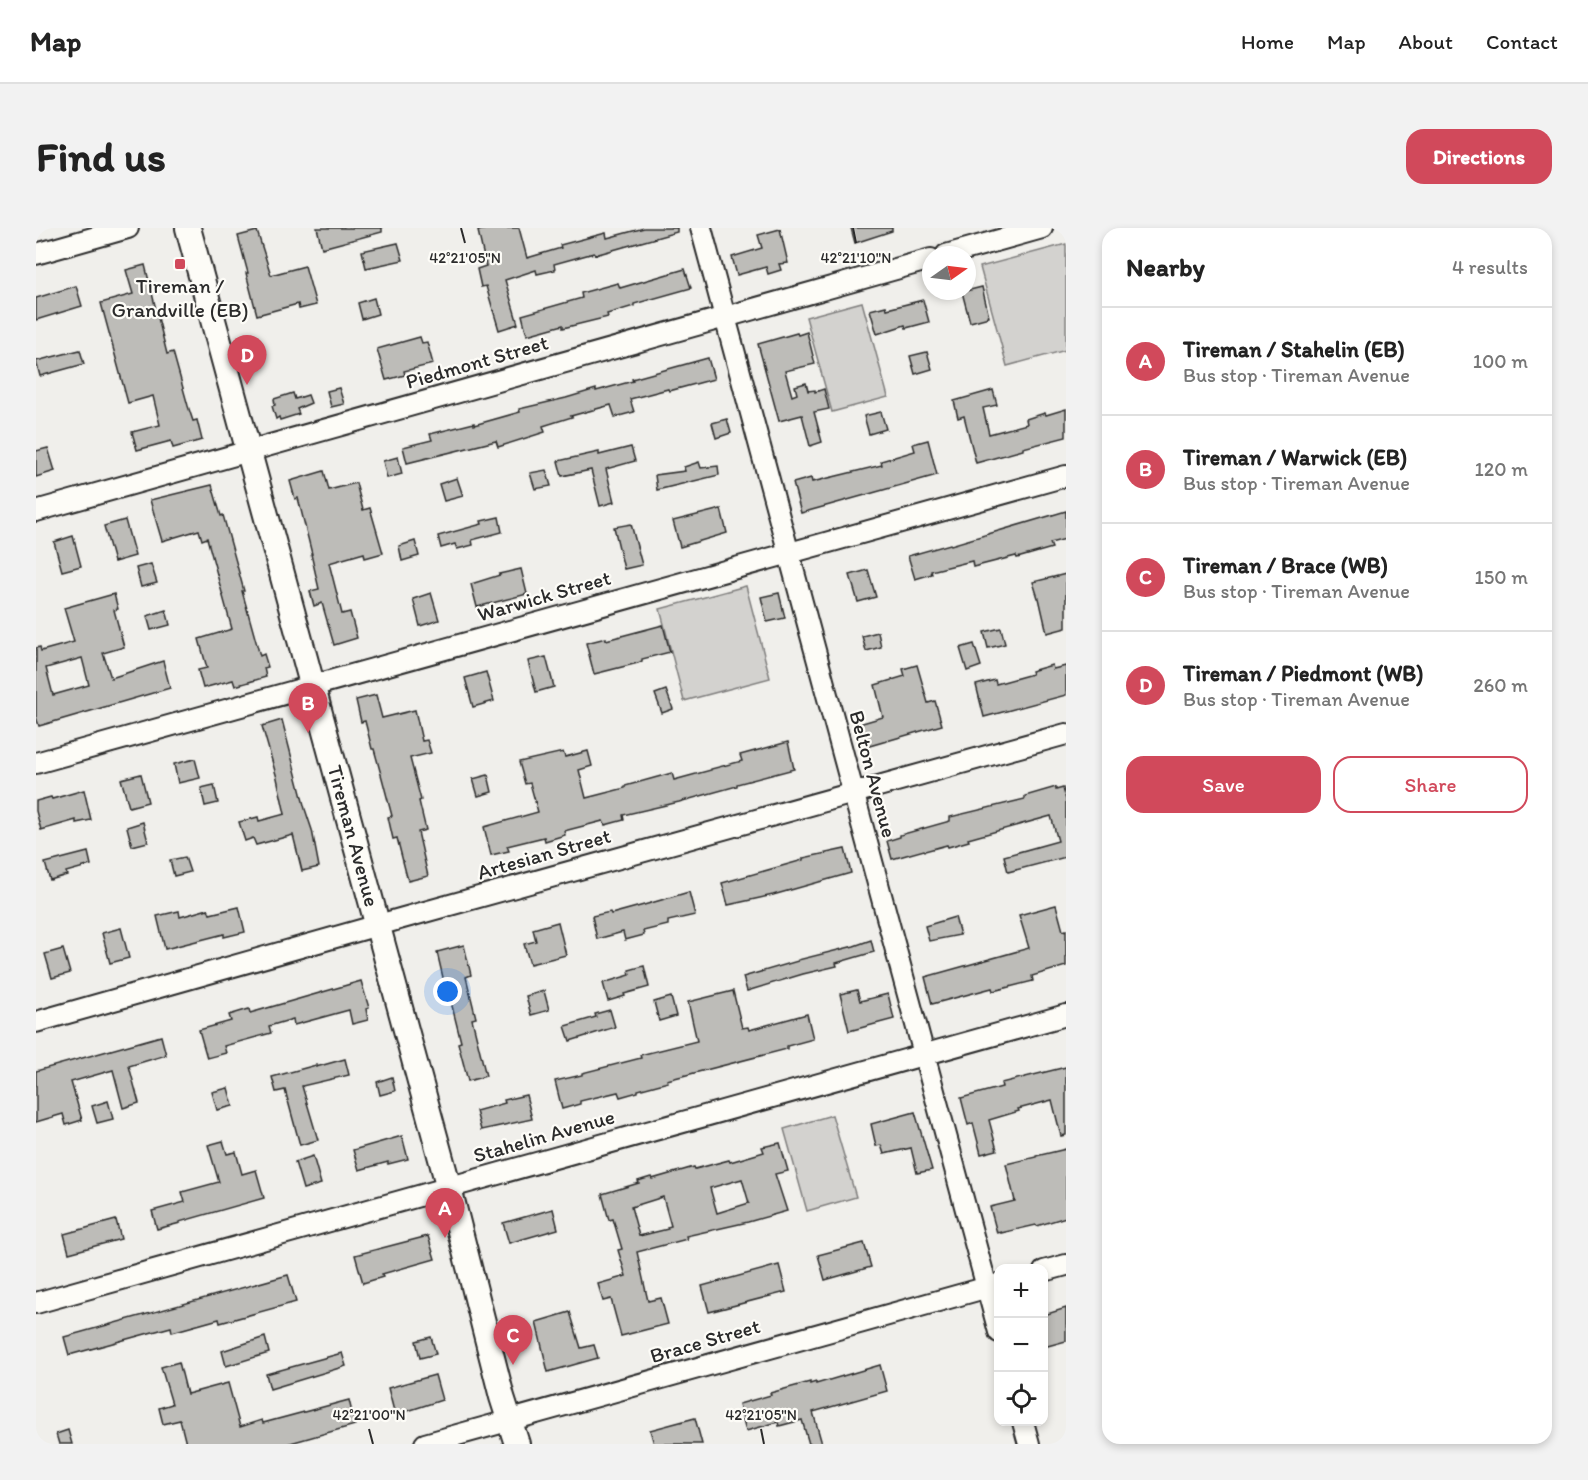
<!DOCTYPE html>
<html lang="en">
<head>
<meta charset="utf-8">
<style>
  body { margin:0; font-family:Itim,sans-serif; background:#f2f2f2; color:#222 }
  .controls { position:absolute; right:18px; bottom:18px; display:grid; overflow:hidden; border-radius:12px; box-shadow:0 3px 9px #0003 }
  .controls button { width:54px; height:54px; display:grid; place-items:center; padding:0; border:0; border-bottom:2px solid #e0e0e0; background:#fff; color:#222; font:30px sans-serif }
  .compass { position:absolute; left:886px; top:18px; width:54px; height:54px; border-radius:50%; background:#fff; box-shadow:0 3px 9px #0003; rotate:76deg }
  .you { position:absolute; left:412px; top:764px; width:21px; height:21px; margin:-15px; border:4px solid #fff; border-radius:50%; background:#1a73e8; box-shadow:0 0 0 9px #1a73e833 }
  .badge { display:grid; place-items:center; width:39px; height:39px; border-radius:50%; background:#d1495b; color:#fff; font-size:20px; font-weight:700 }
  .pin { position:absolute; translate:-50% -50px; filter:drop-shadow(0 2px 3px #0008) }
  .pin::after { content:''; position:absolute; top:32px; width:21px; height:18px; background:inherit; clip-path:polygon(0 0,100% 0,50% 100%) }
  .list { margin:0; padding:0; list-style:none }
  h2 { display:flex; justify-content:space-between; align-items:center; height:78px; margin:0; padding:0 24px; font-size:26px }
  h2 small { font-size:20px; font-weight:400; color:#767676 }
  .list li { display:grid; grid-template-columns:39px 1fr auto; gap:18px; align-items:center; box-sizing:border-box; height:108px; padding:0 24px; border-top:2px solid #e0e0e0 }
  .list b { display:block; font-size:22px; white-space:nowrap }
  .list p { margin:0; font-size:20px; white-space:nowrap; color:#767676 }
  .list em { font-size:20px; font-style:normal; color:#767676 }
  .actions { display:flex; gap:12px; padding:18px 24px }
  .actions a { flex:1; padding:14px 0; border:2px solid #d1495b; border-radius:18px; text-align:center; font-size:21px; color:#d1495b }
  .actions .main { background:#d1495b; color:#fff }
  .icon { flex:none; width:33px; height:33px; fill:none; stroke:currentColor; stroke-width:2; stroke-linecap:round; stroke-linejoin:round }
  .map { position:relative; flex:none; width:1030px; height:1216px; overflow:hidden; border-radius:18px }
  header { display:flex; align-items:center; gap:36px; box-sizing:border-box; height:84px; padding:0 30px; background:#fff; border-bottom:2px solid #e0e0e0 }
  header strong { font-size:28px }
  nav { display:flex; gap:33px; margin-inline-start:auto; font-size:21px }
  .intro { display:flex; align-items:center; justify-content:space-between; box-sizing:border-box; height:144px; padding:0 36px }
  h1 { margin:0; font-size:42px }
  .button { padding:15px 27px; border-radius:18px; background:#d1495b; color:#fff; font-size:21px; font-weight:700 }
  main { display:flex; gap:36px; padding:0 36px }
  aside { flex:1; background:#fff; border-radius:18px; box-shadow:0 3px 9px #0003 }
  .map>svg:first-child { display:block }
  .green { fill:#d3d2cf; stroke:#7f7e7d; stroke-width:1.5 }
  .building { fill:#bdbcb8; stroke:#2b2b2b; stroke-width:1.5; fill-rule:evenodd }
  .lines { fill:none; stroke-linecap:round; stroke-linejoin:round }
  .minor-casing { stroke:#2b2b2b; stroke-width:24 }
  .tertiary-casing { stroke:#2b2b2b; stroke-width:28 }
  .minor { stroke:#fdfcf7; stroke-width:20 }
  .tertiary { stroke:#fdfcf7; stroke-width:24 }
  .ticks { fill:none; stroke:#2b2b2b; stroke-width:2 }
  .poi-dot { fill:#d1495b; stroke:#fdfcf7; stroke-width:2 }
  .labels { text-anchor:middle; stroke-width:4.5; stroke-linejoin:round; paint-order:stroke }
  .poi-label { font-size:21px; fill:#2b2b2b; stroke:#fdfcf7 }
  .street-label { font-size:21px; fill:#2b2b2b; stroke:#fdfcf7 }
  .ticks-label { font-size:15px; text-anchor:middle; fill:#2b2b2b; stroke:#fdfcf7; stroke-width:4.5; stroke-linejoin:round; paint-order:stroke }
</style>
</head>
<body>
<header>
<strong>Map</strong>
<nav><a>Home</a><a>Map</a><a>About</a><a>Contact</a></nav>
</header>
<div class="intro"><h1>Find us</h1><a class="button">Directions</a></div>
<main>
<div class="map">
<svg width="1030" height="1216" viewBox="0 0 1030 1216">
  <rect width="100%" height="100%" fill="#f0efeb"/>
  <filter id="ink" filterUnits="userSpaceOnUse"><feTurbulence type="fractalNoise" baseFrequency=".0167" numOctaves="2"/><feDisplacementMap in="SourceGraphic" scale="12" xChannelSelector="R" yChannelSelector="G"/><feConvolveMatrix kernelMatrix="1 2 1 2 8 2 1 2 1" color-interpolation-filters="sRGB"/></filter>
  <g filter="url(#ink)">
    <g class="green">
      <polygon points="1030,16 1030,122 971,138 944,39"/>
      <polygon points="826,74 852,169 796,184 770,89"/>
      <polygon points="710,358 734,450 648,473 624,381"/>
      <polygon points="796,887 820,969 771,983 748,901"/>
    </g>
    <g class="building">
      <polygon points="281,0 346,0 346,4 286,20"/>
      <polygon points="454,0 483,0 491,30 525,20 524,17 570,5 571,10 608,0 641,0 641,4 559,27 558,25 518,36 519,42 501,46 500,42 469,52 482,96 463,102 450,58 445,59 441,41 450,38 442,3"/>
      <polygon points="815,0 856,0 856,3 819,15"/>
      <polygon points="744,1 752,35 743,36 745,42 732,46 730,39 701,47 696,29 726,20 722,7"/>
      <polygon points="221,3 235,47 269,38 280,77 263,81 262,76 221,87 210,45 212,45 202,8"/>
      <polygon points="362,15 367,32 330,40 326,23"/>
      <polygon points="109,37 131,126 137,124 152,178 157,193 161,192 166,212 137,220 135,213 101,222 96,204 124,197 117,168 92,175 65,75 97,66 90,42"/>
      <polygon points="649,41 655,60 598,76 598,78 571,86 572,89 527,100 527,97 491,107 486,87 546,70 545,65 582,55 584,60"/>
      <polygon points="40,58 46,78 0,92 0,70"/>
      <polygon points="946,59 953,89 934,94 926,64"/>
      <polygon points="338,70 342,86 326,91 322,75"/>
      <polygon points="887,72 893,94 870,100 869,97 841,106 834,82 850,78 851,81"/>
      <polygon points="771,104 779,136 749,143 756,168 761,166 759,158 770,155 772,163 779,162 779,164 788,161 793,181 778,184 786,214 774,218 766,187 743,193 722,116 761,105 762,107"/>
      <polygon points="384,109 386,115 391,114 397,136 368,143 369,147 350,152 341,121"/>
      <polygon points="44,122 48,136 4,148 0,133"/>
      <polygon points="891,124 896,141 879,146 874,128"/>
      <polygon points="672,130 678,151 633,163 632,161 594,171 598,184 579,189 575,177 535,188 536,189 507,198 509,204 462,219 460,213 371,235 367,219 396,212 394,206 438,195 438,197 484,184 483,181 530,170 560,161 560,163 597,153 596,151"/>
      <polygon points="303,160 308,176 295,179 291,163"/>
      <polygon points="957,162 961,177 947,180 953,206 991,196 990,191 1009,185 1010,187 1030,181 1030,209 987,220 987,222 940,235 928,188 922,190 918,173"/>
      <polygon points="257,165 259,171 272,167 275,175 261,181 263,186 244,192 243,189 240,191 236,178 239,177 238,171"/>
      <polygon points="845,184 850,201 833,206 828,188"/>
      <polygon points="691,191 695,205 680,210 676,195"/>
      <polygon points="892,212 901,247 765,285 757,255 775,250 776,254 846,237 845,233 879,223 877,216"/>
      <polygon points="595,219 599,233 570,241 578,274 564,278 555,242 526,248 522,233 563,224 563,227"/>
      <polygon points="12,220 19,243 0,249 0,223"/>
      <polygon points="362,229 366,246 351,250 347,233"/>
      <polygon points="663,234 665,240 682,238 683,247 621,262 619,247 649,243 648,239"/>
      <polygon points="510,242 515,258 499,261 494,245"/>
      <polygon points="288,243 293,262 320,255 327,282 334,280 347,325 329,330 328,325 293,335 306,386 314,384 321,410 298,417 286,375 278,378 274,363 283,361 275,326 276,326 262,270 259,271 254,253"/>
      <polygon points="421,250 427,268 408,273 403,256"/>
      <polygon points="176,257 185,288 187,287 202,341 208,363 206,363 224,428 228,426 232,439 228,440 230,449 199,458 197,452 167,460 162,442 171,440 163,411 196,401 171,310 166,312 163,302 126,313 114,272"/>
      <polygon points="685,281 691,305 644,319 637,293"/>
      <polygon points="1030,283 1030,311 1014,315 1016,320 981,330 980,328 937,339 936,333 895,343 896,346 879,351 872,328 914,316 915,317"/>
      <polygon points="463,289 466,304 436,312 437,317 421,321 419,316 405,320 402,308 446,296 445,293"/>
      <polygon points="89,292 99,328 78,334 68,298"/>
      <polygon points="595,296 606,337 588,341 578,299"/>
      <polygon points="37,308 45,338 26,343 18,314"/>
      <polygon points="379,313 383,328 366,333 363,318"/>
      <polygon points="115,336 121,355 105,359 100,340"/>
      <polygon points="485,341 491,366 441,379 435,356 464,347 463,346"/>
      <polygon points="832,342 840,369 822,374 814,347"/>
      <polygon points="1030,346 1030,400 1011,405 1003,370 1002,370 997,354"/>
      <polygon points="395,365 403,392 384,398 377,371"/>
      <polygon points="743,365 749,390 731,394 725,369"/>
      <path d="M78,366L82,381L78,382L88,419L67,425L75,450L127,433L134,460L3,498L0,489V420L4,419L5,423L38,414L28,380ZM46,430L53,457L17,467L10,440Z"/>
      <polygon points="130,382 134,397 115,402 111,388"/>
      <polygon points="627,397 634,424 606,431 606,433 602,435 558,446 550,415 570,410 570,412"/>
      <polygon points="965,400 969,416 952,420 948,404"/>
      <polygon points="842,404 845,419 830,423 826,408"/>
      <polygon points="938,416 945,438 931,443 924,420"/>
      <polygon points="510,429 518,459 500,464 492,433"/>
      <polygon points="881,437 892,475 899,473 906,497 830,519 823,496 847,489 839,457 869,448 867,441"/>
      <polygon points="1016,437 1017,441 1030,438 1030,467 948,489 940,457 959,452 960,456 996,446 995,443"/>
      <polygon points="450,444 458,473 437,479 429,450"/>
      <polygon points="630,462 637,481 626,485 619,466"/>
      <polygon points="340,467 346,490 379,482 386,513 391,512 395,525 374,530 385,572 383,573 390,602 382,604 392,648 372,653 361,610 357,611 352,589 356,588 346,550 338,521 336,521 329,493 325,494 320,472"/>
      <polygon points="246,492 269,581 276,602 283,639 266,643 257,607 220,617 217,610 209,613 203,594 222,589 223,593 249,586 241,550 226,498"/>
      <polygon points="752,514 758,541 701,556 701,558 643,574 587,587 588,592 569,597 567,593 528,603 529,607 509,613 508,609 471,618 473,623 455,627 448,599 502,584 494,555 489,556 483,534 527,524 529,529 552,523 556,538 543,542 550,570 589,560 589,558 636,545 638,552 675,542 675,541 706,533 704,527"/>
      <polygon points="159,531 164,550 142,555 138,536"/>
      <polygon points="105,546 112,574 93,579 85,551"/>
      <polygon points="452,547 456,564 442,568 437,551"/>
      <polygon points="178,557 182,575 169,578 165,560"/>
      <polygon points="1020,559 1020,562 1027,560 1030,572 1030,629 972,644 968,628 1022,613 1015,588 932,611 933,613 912,619 911,617 889,623 888,622 856,631 851,613 864,609 864,607 914,593 914,589 989,571 989,568"/>
      <polygon points="48,562 55,592 40,595 40,592 5,602 0,583 0,573 15,569 16,571"/>
      <polygon points="107,594 112,614 96,618 91,599"/>
      <polygon points="809,621 815,645 737,667 692,677 686,655 767,632 767,630"/>
      <polygon points="52,624 55,637 30,644 31,647 14,652 9,635"/>
      <polygon points="149,629 154,644 138,648 134,632"/>
      <polygon points="653,664 659,687 632,693 632,697 607,703 608,707 589,712 587,704 561,711 556,688 574,684 575,686 608,677"/>
      <polygon points="1020,677 1027,703 1030,702 1030,738 996,748 997,753 957,763 956,760 896,776 889,749 993,720 983,687"/>
      <polygon points="203,679 209,704 188,709 188,706 129,721 121,688 143,683 144,689 172,681 174,686"/>
      <polygon points="919,689 924,707 893,713 889,698"/>
      <polygon points="522,694 530,727 494,736 488,716 500,713 497,701"/>
      <polygon points="85,700 93,730 74,735 66,705"/>
      <polygon points="835,712 838,724 800,735 801,738 767,746 711,763 707,749 762,733 762,732 818,718"/>
      <polygon points="428,717 435,747 430,749 440,790 436,791 450,848 432,853 422,815 425,814 410,754 408,754 401,724"/>
      <polygon points="27,721 34,745 16,750 9,726"/>
      <polygon points="608,738 613,759 588,766 589,768 572,773 567,755 594,747 593,742"/>
      <polygon points="325,753 333,780 330,781 332,792 316,796 313,782 258,797 257,791 233,798 235,805 188,818 190,825 171,830 163,802 195,793 193,787 213,781 214,785"/>
      <polygon points="821,762 824,773 852,766 858,791 813,803 804,766"/>
      <polygon points="508,763 513,782 495,787 490,768"/>
      <polygon points="697,763 706,800 712,799 713,802 771,786 777,811 751,818 751,821 631,852 632,854 602,862 602,864 584,869 582,864 544,873 544,876 526,881 519,853 546,847 546,845 605,830 604,827 661,813 652,774"/>
      <polygon points="635,769 640,788 623,793 618,774"/>
      <polygon points="574,782 579,799 534,813 529,798 560,789 559,786"/>
      <polygon points="125,808 130,827 93,838 103,875 87,880 77,842 35,854 46,892 30,897 27,886 0,894 0,843"/>
      <polygon points="309,831 313,847 266,858 282,912 264,917 249,862 240,864 236,849 280,837 280,839"/>
      <polygon points="1030,839 1030,907 1025,908 1016,872 982,881 983,883 953,892 961,922 945,926 937,895 932,897 925,870 966,859 965,855"/>
      <polygon points="356,849 359,863 344,867 341,854"/>
      <polygon points="192,860 197,878 181,882 176,864"/>
      <polygon points="490,867 496,891 445,902 440,883 469,875 468,872"/>
      <polygon points="72,873 77,891 61,895 56,878"/>
      <polygon points="879,884 896,942 881,945 875,920 848,926 845,917 840,918 835,896"/>
      <polygon points="366,908 372,931 352,936 352,934 323,942 317,922"/>
      <polygon points="187,913 191,926 200,924 206,946 220,942 228,970 143,994 144,995 121,1001 116,983 149,974 146,964 183,954 172,917"/>
      <path d="M744,915L752,943L739,946L751,983L712,994L650,1008L651,1011L601,1024L612,1073L625,1070L632,1096L585,1108L575,1071L567,1073L562,1056L590,1048L582,1022L586,1021L577,991L573,992L566,966L603,955L602,953L615,949L616,951L658,939L659,941L693,932L694,934L728,924L726,919ZM706,951L713,975L681,985L674,960ZM627,969L635,998L631,999L632,1001L603,1008L595,979Z"/>
      <polygon points="1030,921 1030,989 1001,998 1000,997 965,1005 965,1004 961,1005 954,979 979,973 970,936 1000,929 1000,928"/>
      <polygon points="277,928 285,956 267,961 259,934"/>
      <polygon points="517,981 522,1001 473,1015 467,995"/>
      <polygon points="80,992 85,1011 33,1025 28,1006"/>
      <polygon points="392,1008 399,1031 346,1046 347,1049 327,1055 319,1027"/>
      <polygon points="828,1015 835,1039 789,1052 782,1027"/>
      <polygon points="743,1037 750,1064 673,1084 666,1058"/>
      <polygon points="252,1047 260,1074 184,1095 183,1091 136,1104 135,1099 33,1127 28,1109"/>
      <polygon points="1030,1080 1030,1113 1008,1119 1008,1087"/>
      <polygon points="534,1084 545,1120 558,1117 562,1130 512,1144 500,1094"/>
      <polygon points="229,1109 233,1125 190,1138 186,1123"/>
      <polygon points="395,1109 400,1126 384,1130 380,1113"/>
      <polygon points="306,1125 310,1138 234,1161 230,1146"/>
      <polygon points="143,1134 151,1166 192,1155 204,1199 226,1192 227,1195 313,1172 319,1197 251,1216 150,1216 144,1192 127,1196 123,1180 136,1176 125,1139"/>
      <polygon points="844,1137 851,1163 777,1184 786,1216 773,1216 766,1192 743,1198 742,1194 710,1203 703,1176 735,1167 734,1165 774,1154 774,1156 780,1154 780,1156"/>
      <polygon points="399,1147 406,1172 359,1187 352,1160"/>
      <polygon points="659,1190 666,1216 618,1216 614,1202"/>
      <polygon points="32,1202 36,1216 23,1216 20,1206"/>
    </g>
    <g class="lines">
      <g class="minor-casing">
        <g id="minor">
          <polyline points="665,0 963,1104"/>
          <polyline points="0,26 92,0"/>
          <polyline points="910,27 1006,0"/>
          <polyline points="0,283 895,31"/>
          <polyline points="0,535 1030,248"/>
          <polyline points="0,794 367,690 1030,506"/>
          <polyline points="1008,1043 1030,1037"/>
          <polyline points="0,1075 1030,787"/>
          <polyline points="987,1194 993,1216"/>
          <polyline points="389,1216 963,1056"/>
        </g>
      </g>
      <g class="tertiary-casing">
        <g id="tertiary">
          <path id="s1" d="M152,0L413,960L466,1169L481,1216"/>
        </g>
      </g>
      <use href="#minor" class="minor"/>
      <use href="#tertiary" class="tertiary"/>
    </g>
  </g>
  <path class="ticks" d="M425,0L429,15M817,0L820,15M333,1201L337,1216M725,1201L728,1216"/>
  <rect class="poi-dot" x="138" y="30" width="12" height="12" rx="3"/>
  <g class="labels">
    <g class="poi-label">
      <text x="144" y="65">Tireman /<tspan x="144" dy="24">Grandville (EB)</tspan></text>
    </g>
    <g class="street-label">
      <text transform="translate(441 134) rotate(-16)" y="7">Piedmont Street</text>
      <text transform="translate(508 368) rotate(-16)" y="7">Warwick Street</text>
      <text transform="translate(837 546) rotate(75)" y="7">Belton Avenue</text>
      <text dy="7" stroke="none"><textPath href="#s1" startOffset="630">Tireman Avenue</textPath></text>
      <text transform="translate(508 626) rotate(-16)" y="7">Artesian Street</text>
      <text transform="translate(508 908) rotate(-16)" y="7">Stahelin Avenue</text>
      <text transform="translate(669 1113) rotate(-16)" y="7">Brace Street</text>
    </g>
  </g>
  <g class="ticks-label">
    <text x="429" y="35">42°21'05"N</text>
    <text x="820" y="35">42°21'10"N</text>
    <text x="333" y="1192">42°21'00"N</text>
    <text x="725" y="1192">42°21'05"N</text>
  </g>
</svg>
<div class="controls">
<button>+</button>
<button>−</button>
<button><svg class="icon" aria-label="locate" viewBox="0 0 24 24"><circle cx="12" cy="12" r="6"/><path d="M12 2v4M12 18v4M2 12h4M18 12h4"/></svg></button>
</div>
<svg class="compass" viewBox="-18 -18 36 36"><path d="M0-13l5 13h-10z" fill="#e53935"/><path d="M0 13l5-13h-10z" fill="#767676"/></svg>
<div class="you"></div>
<div class="pin badge" style="left:409px;top:1010px">A</div>
<div class="pin badge" style="left:272px;top:505px">B</div>
<div class="pin badge" style="left:477px;top:1137px">C</div>
<div class="pin badge" style="left:211px;top:157px">D</div>
</div>
<aside>
<h2>Nearby<small>4 results</small></h2>
<ul class="list">
<li><span class="badge">A</span><div><b>Tireman / Stahelin (EB)</b><p>Bus stop · Tireman Avenue</p></div><em>100 m</em></li>
<li><span class="badge">B</span><div><b>Tireman / Warwick (EB)</b><p>Bus stop · Tireman Avenue</p></div><em>120 m</em></li>
<li><span class="badge">C</span><div><b>Tireman / Brace (WB)</b><p>Bus stop · Tireman Avenue</p></div><em>150 m</em></li>
<li><span class="badge">D</span><div><b>Tireman / Piedmont (WB)</b><p>Bus stop · Tireman Avenue</p></div><em>260 m</em></li>
</ul>
<div class="actions"><a class="main">Save</a><a>Share</a></div>
</aside>
</main>
</body>
</html>
